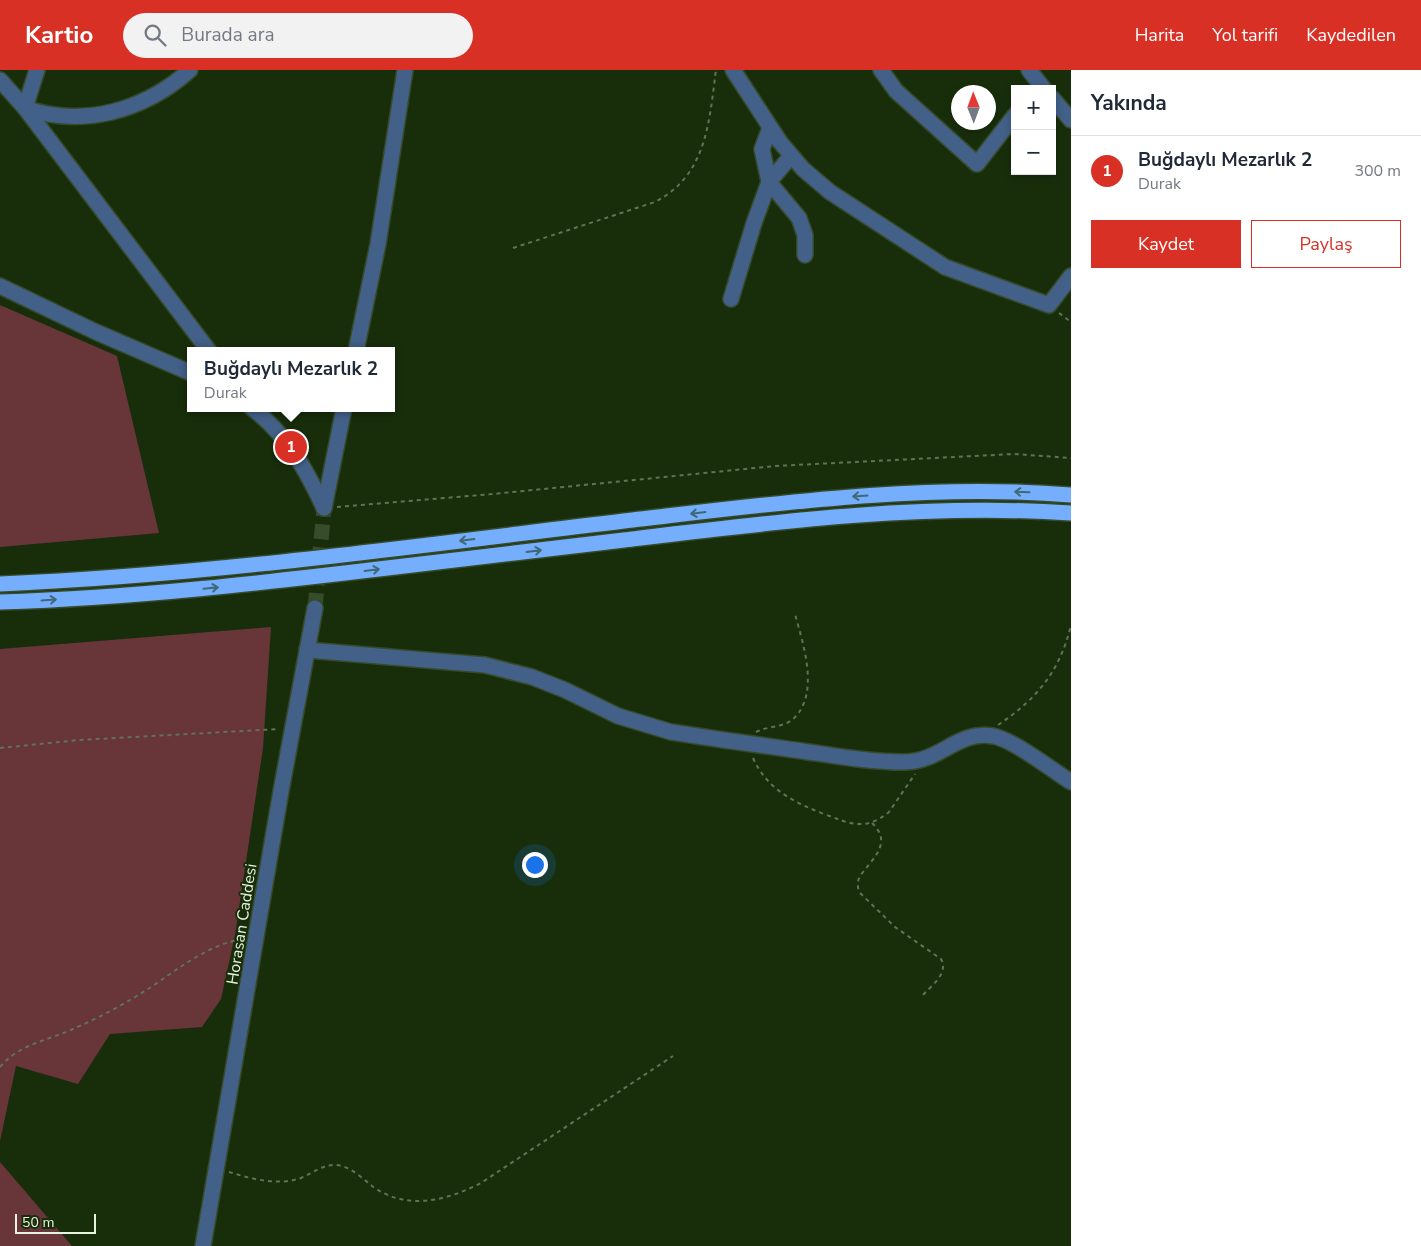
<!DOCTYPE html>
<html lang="tr">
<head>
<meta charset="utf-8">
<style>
  body { margin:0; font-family:"Nunito Sans",sans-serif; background:#f2f2f3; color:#1f2937 }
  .controls { position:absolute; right:15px; top:15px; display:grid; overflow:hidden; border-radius:0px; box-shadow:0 2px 8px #0003 }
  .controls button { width:45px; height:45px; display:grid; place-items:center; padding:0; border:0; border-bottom:1px solid #e0e1e3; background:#fff; color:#1f2937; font:25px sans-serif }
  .compass { position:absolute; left:951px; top:15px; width:45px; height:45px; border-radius:50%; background:#fff; box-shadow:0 2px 8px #0003; rotate:359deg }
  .scale { position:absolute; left:15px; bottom:12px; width:81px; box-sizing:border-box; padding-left:5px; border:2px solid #e6f4df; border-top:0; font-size:14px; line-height:18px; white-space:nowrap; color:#e6f4df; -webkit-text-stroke:4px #182e0b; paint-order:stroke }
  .you { position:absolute; left:534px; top:794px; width:18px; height:18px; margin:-12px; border:4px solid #fff; border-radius:50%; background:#1a73e8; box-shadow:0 0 0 8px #1a73e833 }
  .badge { display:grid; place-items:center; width:32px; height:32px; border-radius:50%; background:#d93025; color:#fff; font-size:16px; font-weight:700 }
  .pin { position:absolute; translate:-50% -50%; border:2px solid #fff; box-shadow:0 1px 5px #0006 }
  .popup { position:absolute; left:187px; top:277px; width:208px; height:65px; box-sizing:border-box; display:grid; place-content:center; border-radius:0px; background:#fff; filter:drop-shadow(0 1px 4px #0005); font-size:16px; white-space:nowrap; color:#747a83 }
  .popup b { font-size:19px; color:#1f2937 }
  .popup::after { content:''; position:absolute; left:50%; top:100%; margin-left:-10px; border:10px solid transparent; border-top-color:#fff }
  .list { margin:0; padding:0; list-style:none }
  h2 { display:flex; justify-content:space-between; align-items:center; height:65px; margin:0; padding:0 20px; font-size:21px }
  h2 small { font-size:16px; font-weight:400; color:#747a83 }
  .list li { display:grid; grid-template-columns:32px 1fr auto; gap:15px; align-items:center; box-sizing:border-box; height:70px; padding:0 20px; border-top:1px solid #e0e1e3 }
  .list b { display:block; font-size:19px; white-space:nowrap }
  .list p { margin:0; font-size:16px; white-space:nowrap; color:#747a83 }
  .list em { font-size:16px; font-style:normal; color:#747a83 }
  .actions { display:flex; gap:10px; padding:15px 20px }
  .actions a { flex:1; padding:11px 0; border:1px solid #d93025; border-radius:0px; text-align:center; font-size:18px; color:#d93025 }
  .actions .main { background:#d93025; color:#fff }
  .icon { flex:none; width:28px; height:28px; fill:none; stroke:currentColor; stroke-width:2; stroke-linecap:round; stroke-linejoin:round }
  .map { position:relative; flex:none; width:1071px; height:1176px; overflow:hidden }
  header { display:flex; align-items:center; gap:30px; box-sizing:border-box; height:70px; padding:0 25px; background:#d93025; color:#fff }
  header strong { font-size:24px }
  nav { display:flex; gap:28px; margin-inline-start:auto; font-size:18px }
  .search { width:350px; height:45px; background:#f2f2f3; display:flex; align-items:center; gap:12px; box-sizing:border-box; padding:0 18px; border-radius:28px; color:#747a83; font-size:19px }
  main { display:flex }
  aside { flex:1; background:#fff }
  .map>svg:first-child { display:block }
  .green { fill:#683539 }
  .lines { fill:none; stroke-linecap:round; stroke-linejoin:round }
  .minor-tunnel { stroke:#374c2b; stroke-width:15; stroke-dasharray:15 8; stroke-linecap:butt }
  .minor-casing { stroke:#354a29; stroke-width:18 }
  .highway-casing { stroke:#354a29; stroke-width:18 }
  .path { stroke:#607355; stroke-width:2; stroke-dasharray:4 4; stroke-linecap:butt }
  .minor { stroke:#436088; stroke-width:15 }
  .highway { stroke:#74aefc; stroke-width:15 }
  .oneway { stroke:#416877 }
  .labels { text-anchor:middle; stroke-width:4; stroke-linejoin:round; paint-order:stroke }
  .street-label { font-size:16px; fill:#e6f4df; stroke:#182e0b }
</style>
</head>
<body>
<header>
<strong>Kartio</strong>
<div class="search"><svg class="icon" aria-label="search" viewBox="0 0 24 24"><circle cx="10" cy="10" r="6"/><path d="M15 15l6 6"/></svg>Burada ara</div>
<nav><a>Harita</a><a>Yol tarifi</a><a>Kaydedilen</a></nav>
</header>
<main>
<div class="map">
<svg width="1071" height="1176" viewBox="0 0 1071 1176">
  <rect width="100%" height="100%" fill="#182e0b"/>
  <g class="green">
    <polygon points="0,235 117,286 159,463 0,477"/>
    <polygon points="271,557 263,678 235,865 221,929 202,957 110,964 78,1014 16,996 0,1071 0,579"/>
    <polygon points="0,1092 72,1176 0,1176"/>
  </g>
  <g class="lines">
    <polyline class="minor-tunnel" points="315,538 324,438"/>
    <g class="minor-casing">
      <g id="minor">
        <path d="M37,0L25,38C83,58 144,41 190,0"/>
        <polyline points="733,0 780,72 803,99 830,122 945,197 1049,235 1071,206"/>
        <polyline points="881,0 896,21 977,94 1015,45"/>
        <polyline points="1029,0 1044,19"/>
        <polyline points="0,10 25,38 209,281"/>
        <polyline points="1052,28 1071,50"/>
        <polyline points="791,86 769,112 799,148 805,165 805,185"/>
        <polyline points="0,216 96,262 191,303"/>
        <polyline points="731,229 754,153 769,112 762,79 770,58"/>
        <polyline points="356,281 378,174 405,0"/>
        <path d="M252,338C287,365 306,399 324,438"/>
        <polyline points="324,438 344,338"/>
        <path d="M307,580L485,595L532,607L565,620L618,646L671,662C715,669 759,675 802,681C836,686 870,692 904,692C941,692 957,660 993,666C1014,670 1052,700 1071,712"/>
        <polyline points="203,1176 281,721 315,538"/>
      </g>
    </g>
    <g class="highway-casing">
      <g id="highway">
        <path d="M0,514C209,505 416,476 624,451C772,434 921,413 1071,425"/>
        <path d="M0,532C135,528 270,512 404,496C477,487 551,479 624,470C773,452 921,433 1071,443"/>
      </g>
    </g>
    <g class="path">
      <path d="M513,178L655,132C707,105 709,52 716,0"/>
      <polyline points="1059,243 1071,252"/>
      <polyline points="337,437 493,424 775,396 1014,384 1071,388"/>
      <path d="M998,655C1037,629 1060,601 1071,555"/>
      <path d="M756,662C767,656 781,658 792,650C821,625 803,574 795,544"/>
      <polyline points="0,678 79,670 279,659"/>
      <path d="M753,688C767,719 793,732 824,744C849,753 865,762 889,742L915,704"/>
      <path d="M872,753C893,773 873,788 860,806C857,812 857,817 860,823L895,857L941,889C949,903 932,915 923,925"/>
      <path d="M0,997C19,974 47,971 73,959C96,949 119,937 140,924C173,904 204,875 243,869"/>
      <path d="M229,1102C252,1109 278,1116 301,1108C313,1103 323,1094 336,1095C350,1096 362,1108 372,1116C406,1141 446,1131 481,1113L673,986"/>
    </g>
    <use href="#minor" class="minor"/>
    <use href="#highway" class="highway"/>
  </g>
  <defs><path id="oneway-shaft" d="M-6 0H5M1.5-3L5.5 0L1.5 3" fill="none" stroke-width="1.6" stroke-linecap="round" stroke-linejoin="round" transform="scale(1.25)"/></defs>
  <g class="oneway">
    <use href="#oneway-shaft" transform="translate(1022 422) rotate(-178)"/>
    <use href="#oneway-shaft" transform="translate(860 426) rotate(176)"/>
    <use href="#oneway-shaft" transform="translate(698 443) rotate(173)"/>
    <use href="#oneway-shaft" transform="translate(467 470) rotate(173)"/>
    <use href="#oneway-shaft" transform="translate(534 481) rotate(-7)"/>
    <use href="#oneway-shaft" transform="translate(372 500) rotate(-7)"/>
    <use href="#oneway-shaft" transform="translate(211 518) rotate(-6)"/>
    <use href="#oneway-shaft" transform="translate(49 530) rotate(-4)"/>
  </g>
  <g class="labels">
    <g class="street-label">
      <text transform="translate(241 854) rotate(-81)" y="6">Horasan Caddesi</text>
    </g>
  </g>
</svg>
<div class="controls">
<button>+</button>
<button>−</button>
</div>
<svg class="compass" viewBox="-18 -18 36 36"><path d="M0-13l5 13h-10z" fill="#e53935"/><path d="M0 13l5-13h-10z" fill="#747a83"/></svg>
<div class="scale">50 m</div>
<div class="you"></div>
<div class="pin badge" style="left:291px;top:377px">1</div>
<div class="popup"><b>Buğdaylı Mezarlık 2</b>Durak</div>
</div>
<aside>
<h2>Yakında<small></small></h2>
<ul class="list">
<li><span class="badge">1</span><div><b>Buğdaylı Mezarlık 2</b><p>Durak</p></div><em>300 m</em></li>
</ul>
<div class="actions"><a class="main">Kaydet</a><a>Paylaş</a></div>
</aside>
</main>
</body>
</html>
